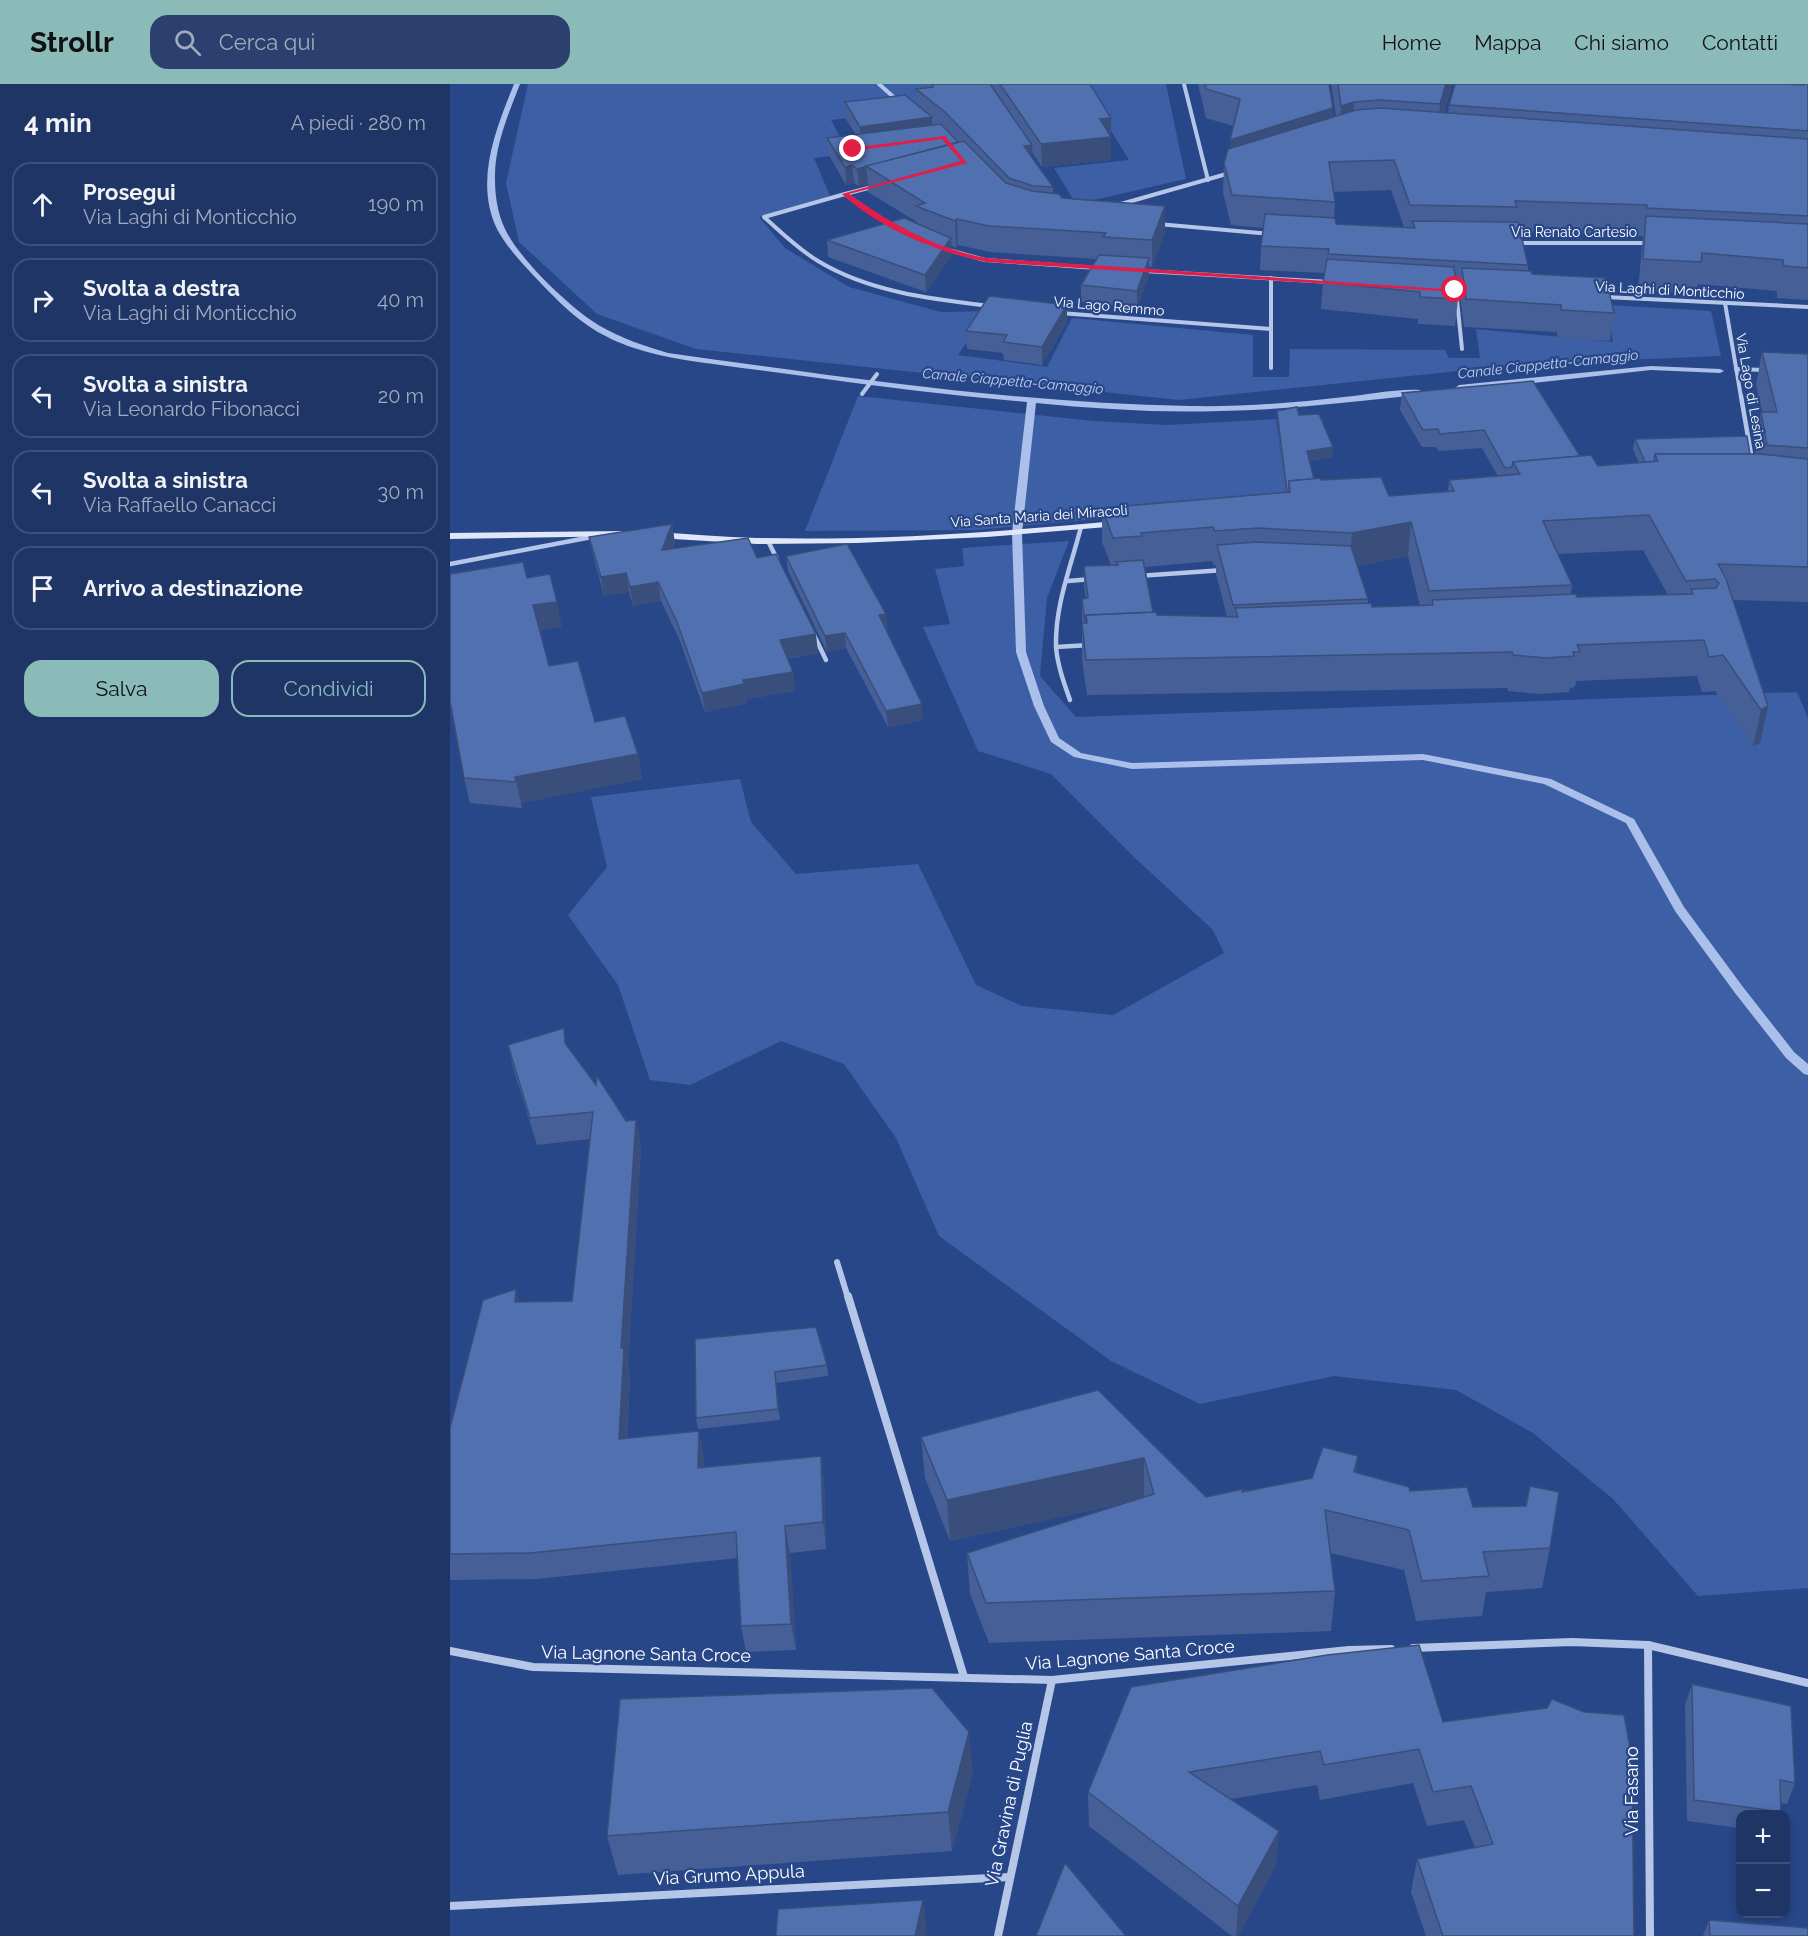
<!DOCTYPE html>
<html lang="it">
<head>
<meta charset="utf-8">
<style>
  body { margin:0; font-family:Raleway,sans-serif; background:#2b406f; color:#f1f3f6 }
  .controls { position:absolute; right:18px; bottom:18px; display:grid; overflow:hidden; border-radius:12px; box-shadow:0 3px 9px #0003 }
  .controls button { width:54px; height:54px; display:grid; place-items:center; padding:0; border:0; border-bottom:2px solid #3c507a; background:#1e3566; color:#f1f3f6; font:30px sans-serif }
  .stop { position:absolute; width:18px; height:18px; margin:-14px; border:4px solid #e11d48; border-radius:50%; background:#fff }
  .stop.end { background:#e11d48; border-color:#fff; box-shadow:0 2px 6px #0008 }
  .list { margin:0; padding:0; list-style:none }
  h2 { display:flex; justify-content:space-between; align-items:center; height:78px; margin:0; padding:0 24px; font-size:26px }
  h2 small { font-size:20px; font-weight:400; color:#a1abbf }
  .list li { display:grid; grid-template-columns:39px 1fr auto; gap:18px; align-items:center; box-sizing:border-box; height:84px; margin:0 12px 12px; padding:0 12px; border:2px solid #3c507a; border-radius:18px }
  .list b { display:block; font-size:22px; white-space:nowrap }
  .list p { margin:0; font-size:20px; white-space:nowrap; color:#a1abbf }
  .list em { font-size:20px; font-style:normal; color:#a1abbf }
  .actions { display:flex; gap:12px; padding:18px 24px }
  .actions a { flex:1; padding:14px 0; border:2px solid #8bbbb9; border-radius:18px; text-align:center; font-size:21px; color:#8bbbb9 }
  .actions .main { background:#8bbbb9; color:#111 }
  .icon { flex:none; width:33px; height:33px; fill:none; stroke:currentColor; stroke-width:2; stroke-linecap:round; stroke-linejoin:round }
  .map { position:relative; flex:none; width:1358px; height:1852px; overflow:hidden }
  header { display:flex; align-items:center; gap:36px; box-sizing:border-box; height:84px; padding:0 30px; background:#8bbbb9; color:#111 }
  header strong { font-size:28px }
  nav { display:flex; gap:33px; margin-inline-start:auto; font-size:21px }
  .search { width:420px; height:54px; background:#2b406f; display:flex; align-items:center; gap:15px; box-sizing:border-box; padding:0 21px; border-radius:18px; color:#a1abbf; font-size:22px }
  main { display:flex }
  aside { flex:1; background:#1e3566 }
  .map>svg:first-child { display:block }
  .green { fill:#3d5fa5 }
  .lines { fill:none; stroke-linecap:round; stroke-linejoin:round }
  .stream { fill:#aabfe9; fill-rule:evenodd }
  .street-far3 { stroke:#b5c6e9; stroke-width:4 }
  .street-far2 { stroke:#b5c6e9; stroke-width:4.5 }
  .street-far1 { stroke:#b5c6e9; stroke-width:6 }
  .street { stroke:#b5c6e9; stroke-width:8 }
  .secondary { fill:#dfe7f8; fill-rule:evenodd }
  .wall { fill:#466097; fill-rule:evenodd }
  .shaded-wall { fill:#394e7b }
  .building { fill:#5170b0; stroke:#394e7b; stroke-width:1.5 }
  .route { fill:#e11d48 }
  .labels { text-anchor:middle; stroke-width:4.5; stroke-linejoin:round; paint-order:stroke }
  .far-street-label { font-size:14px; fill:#fff; stroke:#284788 }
  .far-water-label { font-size:14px; font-style:italic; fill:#c1d1f0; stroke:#284788 }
  .near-street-label { font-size:18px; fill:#fff; stroke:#284788 }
</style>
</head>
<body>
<header>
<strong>Strollr</strong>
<div class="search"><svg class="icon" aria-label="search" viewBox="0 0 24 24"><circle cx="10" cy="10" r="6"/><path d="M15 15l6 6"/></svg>Cerca qui</div>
<nav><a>Home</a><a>Mappa</a><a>Chi siamo</a><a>Contatti</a></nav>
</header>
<main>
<aside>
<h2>4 min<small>A piedi · 280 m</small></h2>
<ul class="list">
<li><svg class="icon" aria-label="ahead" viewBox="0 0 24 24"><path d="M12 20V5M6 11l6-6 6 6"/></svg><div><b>Prosegui</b><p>Via Laghi di Monticchio</p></div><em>190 m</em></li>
<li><svg class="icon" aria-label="right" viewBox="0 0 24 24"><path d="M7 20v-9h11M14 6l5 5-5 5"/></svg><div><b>Svolta a destra</b><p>Via Laghi di Monticchio</p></div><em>40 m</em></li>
<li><svg class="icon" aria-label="left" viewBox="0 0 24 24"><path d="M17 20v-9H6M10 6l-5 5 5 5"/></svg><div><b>Svolta a sinistra</b><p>Via Leonardo Fibonacci</p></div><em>20 m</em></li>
<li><svg class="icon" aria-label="left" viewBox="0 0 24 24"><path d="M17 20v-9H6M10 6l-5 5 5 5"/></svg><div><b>Svolta a sinistra</b><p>Via Raffaello Canacci</p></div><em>30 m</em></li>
<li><svg class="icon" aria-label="arrive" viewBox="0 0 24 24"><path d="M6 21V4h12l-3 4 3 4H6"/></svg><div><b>Arrivo a destinazione</b></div></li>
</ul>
<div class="actions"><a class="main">Salva</a><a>Condividi</a></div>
</aside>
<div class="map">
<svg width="1358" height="1852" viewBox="0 0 1358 1852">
  <rect width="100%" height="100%" fill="#284788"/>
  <g class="green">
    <polygon points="78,0 477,0 518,21 381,36 399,70 364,74 380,112 309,133 335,164 399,203 491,228 538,227 508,271 597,283 622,234 803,251 803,293 839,293 840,265 995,266 999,274 1030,274 1026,245 1163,258 1157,221 1261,227 1271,272 1075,280 729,316 246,265 147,230 69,158 56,99"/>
    <polygon points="632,0 716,0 736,95 626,120 604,84 679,76"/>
    <polygon points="408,312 643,337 717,341 826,335 837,418 525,446 355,447"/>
    <polygon points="619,457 597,514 590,592 626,633 1347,608 1358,634 1358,1504 1248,1512 1163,1415 1083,1349 1006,1306 884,1292 750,1320 661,1277 489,1152 446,1054 394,980 331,957 240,1001 200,996 168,901 118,831 157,783 141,713 290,695 301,738 346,790 468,780 526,901 572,922 663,931 774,869 763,846 686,775 601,690 528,667 473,543 500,540 485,485 514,482 512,464"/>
  </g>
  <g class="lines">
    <g class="stream">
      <path d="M64,0H70C58,31 44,63 45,96C45,113 48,130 55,145C70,176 121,225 150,242C171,254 194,262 218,269C391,293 565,319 740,322C791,323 843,319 894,313C915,311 950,304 970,306L971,308L967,311C901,318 836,326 770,327C709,329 647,325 586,319L572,449L576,568L594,622L609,654L631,669L682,679L973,670L1101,695L1184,735L1234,823L1293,903L1344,968L1358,980V991L1354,990L1336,974L1285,909L1225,827L1176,739L1094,700L973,676L682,685L624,673L601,658L584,622L566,568L562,449L577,318C505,312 433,303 361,293C330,289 300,285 270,281C226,275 179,269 140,243C119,229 101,210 83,191C70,177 56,162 47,145C24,97 46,45 64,0Z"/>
      <polygon points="1201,282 1270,285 1274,287 1270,289 1201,286 1009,307 1005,304 1009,301"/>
    </g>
    <g class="street-far3">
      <polyline points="429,0 448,17"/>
      <polyline points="734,0 758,96"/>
      <polyline points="426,102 395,110 441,142"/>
      <path d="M395,110L314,133C331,148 348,165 368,177C419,208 481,215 540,222"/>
      <polyline points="671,120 780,89"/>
      <polyline points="708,140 821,150"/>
      <polyline points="1065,159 1199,159"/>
      <polyline points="495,165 535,176 647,184"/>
      <polyline points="694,187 881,198"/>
      <polyline points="821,194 821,284"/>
      <polyline points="1155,213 1358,223"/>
      <polyline points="1007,216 1012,265"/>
      <polyline points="1275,219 1291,313"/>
      <polyline points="610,229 821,245"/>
      <polyline points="1286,285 1315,286"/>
      <polyline points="412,310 427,290"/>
    </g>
    <g class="street-far2">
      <polyline points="1291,312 1302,376"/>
      <polyline points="318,457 327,475"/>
      <polyline points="0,480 147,452"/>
      <polyline points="688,492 774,486"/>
      <polyline points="618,497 642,495"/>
      <polyline points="363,549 376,576"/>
      <polyline points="606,563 640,561"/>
      <path d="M620,616C614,599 607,580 606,562C605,521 621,482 631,443"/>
    </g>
    <polyline class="street-far1" points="387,1178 398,1214"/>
    <g class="street">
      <polyline points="398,1212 514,1593"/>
      <polyline points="1198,1561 1200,1852"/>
      <polyline points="963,1564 1122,1558 1198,1561 1358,1599"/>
      <polyline points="0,1567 83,1583 602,1596 899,1566 941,1565"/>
      <polyline points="0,1822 560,1793"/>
      <polyline points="548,1852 602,1596"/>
    </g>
    <g class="secondary">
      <path d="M666,437L669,438V442L537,453L407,459L307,460L207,454L202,451L207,448C240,450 274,453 307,454C427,457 547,448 666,437Z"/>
      <polygon points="178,447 181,448 181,452 0,455 0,449"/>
    </g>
  </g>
  <g class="wall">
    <polygon points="469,0 640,0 661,34 661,76 592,83 582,68 582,74 603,103 603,109 612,114 715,148 702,183 699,182 699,191 687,224 631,218 631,201 646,175 540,168 508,161 506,164 501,161 502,171 476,208 378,173 377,156 467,139 467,138 418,108 418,100 409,102 404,99 396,101 379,71 377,54 406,51 396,35 395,18 467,21 466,5 472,4"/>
    <path d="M748,0H879L883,33L886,32L881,0H1002L994,29H998L999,21L1005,0H1358V216L1327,214V207L1248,200L1246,210L1188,206L1193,152L1070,148L1078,181V187L1082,190L1164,229L1160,257L1107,254V248L1014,243L1010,210L1011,201H1006L1008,215L1005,242L968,240V235L871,225L873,198L875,189L810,186L811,162L813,144L781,141L773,109L774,79L780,65V56L783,42L756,34ZM941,106L954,143L886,140L884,134L885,118L883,108Z"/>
    <polygon points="617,221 617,238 592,281 554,276 553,269 517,265 516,247"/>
    <path d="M1312,268L1358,270V518L1283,516L1318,622L1310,659L1303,662L1265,607L1252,608L1247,592L1126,597L1125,603L1120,604L1119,608L1091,610L1058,607L1057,604L637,611L632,575V515H636L634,502V482L661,481L652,458V424L835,408L827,336V327L849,331L883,363V373L860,377L864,395L939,412L998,408L999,396L1048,392L1032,364L989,367L986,363H972L950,326L952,309L1130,372L1148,382L1189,379L1183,365L1185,355L1306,370L1304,362L1311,328H1312L1306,301ZM1193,466L1218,511L1127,513L1121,510L1122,501L1108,470ZM958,472L970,522L922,523L918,519V515L907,482ZM762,477L764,482L766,481V490L777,533L707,531L703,528L695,483Z"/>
    <polygon points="222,440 225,459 222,465 307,474 368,569 337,575 343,588 345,607 297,615 297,619 255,628 230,557 211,517 183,522 179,508 154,512 143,471 139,453"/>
    <polygon points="336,472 436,530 437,546 436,546 473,636 438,643 396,564 377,568 338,487"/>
    <polygon points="77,494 112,542 90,546 99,582 145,638 188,670 192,695 71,719 72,724 20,719 14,694"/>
    <polygon points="58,961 118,962 146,1001 176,1037 186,1036 191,1063 178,1283 180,1291 177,1354 254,1374 254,1383 371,1372 374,1398 376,1465 340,1469 346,1566 296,1568 291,1542 288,1474 87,1495 0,1496 0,1344 66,1205 69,1218 122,1217 140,1055 87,1061 64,987"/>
    <polygon points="245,1255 377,1281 378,1292 326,1299 330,1336 248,1345 246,1334"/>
    <polygon points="648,1306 756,1413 906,1389 960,1407 1023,1423 1100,1464 1092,1504 1036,1508 1032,1532 966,1537 954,1486 880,1469 885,1507 881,1547 539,1559 520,1510 517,1469 684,1417 500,1457 475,1394 471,1353"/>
    <polygon points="1242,1600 1345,1699 1337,1720 1331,1719 1331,1728 1330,1731 1290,1731 1290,1744 1237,1737 1235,1621"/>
    <polygon points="993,1638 1184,1852 976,1852 961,1808 967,1775 1025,1764 1014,1736 977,1742 963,1699 870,1716 867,1701 781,1715 829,1747 826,1781 788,1852 782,1852 639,1742 638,1708"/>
    <polygon points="523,1688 502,1767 168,1791 157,1752"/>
    <polygon points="1259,1836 1358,1852 1253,1852"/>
  </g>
  <g class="shaded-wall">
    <polygon points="996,0 1002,0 988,49 990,20"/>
    <polygon points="904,18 902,47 890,51 891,22"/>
    <polygon points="883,24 882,53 779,86 780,56"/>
    <polygon points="482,33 483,50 411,60 410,43"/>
    <polygon points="661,34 661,76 592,83 591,60 650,35"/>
    <polygon points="508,58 416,82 418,100 409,102 407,85"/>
    <polygon points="582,61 583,83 574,62"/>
    <polygon points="402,81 404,99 396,101 395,83"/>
    <polygon points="715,122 715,148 702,183 702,156"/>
    <polygon points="507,135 508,161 506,164 505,137"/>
    <polygon points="501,154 502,171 476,208 475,191"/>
    <polygon points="699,174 699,191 687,224 687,207"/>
    <polygon points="617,221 617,238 592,281 592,263"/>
    <polygon points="883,363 883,373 857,377 857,367"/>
    <polygon points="961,438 958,472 899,484 902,449"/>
    <polygon points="222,440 225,459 215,485 212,466"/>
    <polygon points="176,489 179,508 154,512 151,493"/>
    <polygon points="208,498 211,517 183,522 180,503"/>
    <polygon points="107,518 112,542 88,546 83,521"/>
    <polygon points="436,530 437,546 430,547 429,531"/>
    <polygon points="395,549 396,564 377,568 375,552"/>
    <polygon points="366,550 368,569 332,575 330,556"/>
    <polygon points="343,588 345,607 297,615 297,619 255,628 252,609 293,596"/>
    <polygon points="472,620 473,636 438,643 436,627"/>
    <polygon points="1318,622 1310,659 1303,662 1311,626"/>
    <polygon points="188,670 192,695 71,719 65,693"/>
    <polygon points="186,1036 191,1063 178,1283 180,1291 175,1382 169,1355 171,1264"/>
    <polygon points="66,1205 73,1231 65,1218"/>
    <polygon points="325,1288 326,1299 330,1336 328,1325"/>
    <polygon points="249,1347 254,1374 253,1410 248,1384"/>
    <polygon points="371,1372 374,1398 376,1465 373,1438"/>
    <polygon points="908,1372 903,1413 904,1388"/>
    <polygon points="694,1374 694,1415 500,1457 497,1416"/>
    <polygon points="335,1442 340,1469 346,1566 341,1540"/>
    <polygon points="519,1648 523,1688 502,1767 498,1728"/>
    <polygon points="829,1747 826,1781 788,1852 786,1852 788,1822"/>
    <polygon points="473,1816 477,1846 475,1852 465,1852"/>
  </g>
  <g class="building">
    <polygon points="482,0 540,0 582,61 574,62 603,103 583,102 559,94 495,28 466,5 483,3"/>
    <polygon points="550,0 640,0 661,34 650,35 661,53 591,60"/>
    <polygon points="755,0 879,0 883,24 780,56 790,15 756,5"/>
    <polygon points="888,0 996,0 990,20 930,16 904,18 891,22"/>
    <polygon points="1005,0 1337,0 1354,1 1354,0 1358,0 1358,47 999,21"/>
    <polygon points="455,11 482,33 410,43 395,18"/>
    <polygon points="930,24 1358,55 1358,132 1197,124 1197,121 1065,117 1067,123 960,121 944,76 879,78 885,118 782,111 774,79 778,65 906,26"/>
    <polygon points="491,40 508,58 407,85 402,81 395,83 377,54"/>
    <polygon points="514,57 556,99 582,107 609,110 612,114 715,122 702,156 653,153 656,149 539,142 507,135 505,137 466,122 475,119 416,82"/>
    <polygon points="815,130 885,134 886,140 965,144 962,137 1068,138 1078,181 878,170 879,165 811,162"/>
    <polygon points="1196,132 1358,140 1358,184 1334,182 1333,176 1252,169 1251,178 1193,175"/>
    <polygon points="454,134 501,154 475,191 377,156"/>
    <polygon points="649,171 699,174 687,207 631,201"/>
    <polygon points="877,175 1004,183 1008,215 970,213 970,208 873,198"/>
    <polygon points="1012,184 1081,187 1082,190 1156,194 1164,229 1111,226 1111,221 1016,215"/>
    <polygon points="539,212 617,221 592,263 553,258 557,251 516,247"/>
    <polygon points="1312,268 1358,270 1358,364 1317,361 1311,328 1327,328"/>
    <polygon points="1083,297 1130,372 1063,378 1062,383 1055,384 1034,346 990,350 988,345 973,346 952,309"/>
    <polygon points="847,323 849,331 869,330 883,363 857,367 864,395 839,397 839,408 837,408 827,327"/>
    <polygon points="1297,352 1300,370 1205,370 1204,378 1195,378 1185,355"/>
    <polygon points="1205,370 1310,370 1358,375 1358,483 1268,480 1276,495 1318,622 1311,626 1273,571 1259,573 1254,556 1127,561 1130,568 1123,568 1124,572 1096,574 1063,571 1062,568 636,576 632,539 637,539 636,531 706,528 707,531 788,533 785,524 921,519 922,523 983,521 982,516 1126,510 1127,513 1243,510 1241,505 1266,504 1269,499 1265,495 1236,497 1199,431 1093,437 1122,501 979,507 961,438 902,449 808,444 765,447 763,443 691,449 692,452 663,454 652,424 840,408 839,397 871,394 871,396 931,393 939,412 1004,407 999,396 1070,390 1063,378 1141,371 1148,382 1208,377"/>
    <polygon points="222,440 212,466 298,454 307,474 326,470 366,550 330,556 343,588 293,596 294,600 252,609 227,538 208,498 180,503 176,489 151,493 139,453"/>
    <polygon points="807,458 901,462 918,515 783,521 767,461"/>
    <polygon points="397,460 436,530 429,531 472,620 436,627 395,549 375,552 336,472"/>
    <polygon points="693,476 703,528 636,531 636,537 635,537 632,515 638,514 634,482 668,481 666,478"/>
    <polygon points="73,478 77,494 100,490 107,518 83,521 99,582 128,577 145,638 175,632 188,670 65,693 66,698 14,694 0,617 0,490"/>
    <polygon points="114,944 115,959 146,1001 147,992 176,1037 186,1036 171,1264 174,1264 169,1355 249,1347 248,1384 371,1372 373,1438 335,1442 341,1540 291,1542 286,1448 80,1469 0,1470 0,1344 33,1216 66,1205 65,1218 122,1217 143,1028 80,1034 58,961"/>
    <polygon points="366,1243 377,1281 325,1288 328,1325 246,1334 245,1255"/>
    <polygon points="648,1306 756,1413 793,1405 792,1408 862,1394 873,1363 908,1372 904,1388 959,1403 960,1407 1017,1403 1023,1423 1076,1422 1080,1402 1109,1408 1100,1464 1033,1468 1039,1492 972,1497 959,1446 875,1426 885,1507 536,1519 517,1469 704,1410 694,1374 497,1416 471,1353"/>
    <polygon points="969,1561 993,1638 1097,1624 1102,1615 1134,1628 1174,1631 1182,1675 1184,1852 993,1852 967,1775 1043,1760 1021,1702 983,1708 969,1665 874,1681 870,1667 739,1688 829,1747 788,1822 638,1708 681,1603 877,1571"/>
    <polygon points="1242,1600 1341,1622 1345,1699 1330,1696 1331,1728 1244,1716"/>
    <polygon points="482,1604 519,1648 498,1728 157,1752 170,1615"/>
    <polygon points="615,1779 676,1852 586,1852"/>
    <polygon points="473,1816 465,1852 326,1852 328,1825"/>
    <polygon points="1259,1836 1358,1844 1358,1852 1260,1852"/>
  </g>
  <path class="route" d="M495,52L517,79L399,110C442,140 484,164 536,174L1009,206L1005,208L536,178C484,167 431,145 392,110L511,77L492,55L403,67L401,64Z"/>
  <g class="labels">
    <g class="far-street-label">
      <text x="1124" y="153">Via Renato Cartesio</text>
      <text transform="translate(1220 206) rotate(3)" y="5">Via Laghi di Monticchio</text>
      <text transform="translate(659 222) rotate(5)" y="5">Via Lago Remmo</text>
      <text transform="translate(1301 307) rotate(80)" y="5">Via Lago di Lesina</text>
      <text transform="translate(589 432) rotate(-4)" y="5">Via Santa Maria dei Miracoli</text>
    </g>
    <g class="far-water-label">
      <text transform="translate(1098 280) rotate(-6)" y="5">Canale Ciappetta-Camaggio</text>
      <text transform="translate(563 297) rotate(5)" y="5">Canale Ciappetta-Camaggio</text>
    </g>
    <g class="near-street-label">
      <text transform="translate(196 1570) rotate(1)" y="6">Via Lagnone Santa Croce</text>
      <text transform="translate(680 1571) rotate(-5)" y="6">Via Lagnone Santa Croce</text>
      <text transform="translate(1182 1707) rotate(-90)" y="6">Via Fasano</text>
      <text transform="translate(559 1720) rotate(-78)" y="6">Via Gravina di Puglia</text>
      <text transform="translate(279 1791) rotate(-3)" y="6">Via Grumo Appula</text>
    </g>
  </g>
</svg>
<div class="controls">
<button>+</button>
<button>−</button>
</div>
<div class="stop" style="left:1005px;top:206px"></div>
<div class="stop end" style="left:403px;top:65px"></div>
</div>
</main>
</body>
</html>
